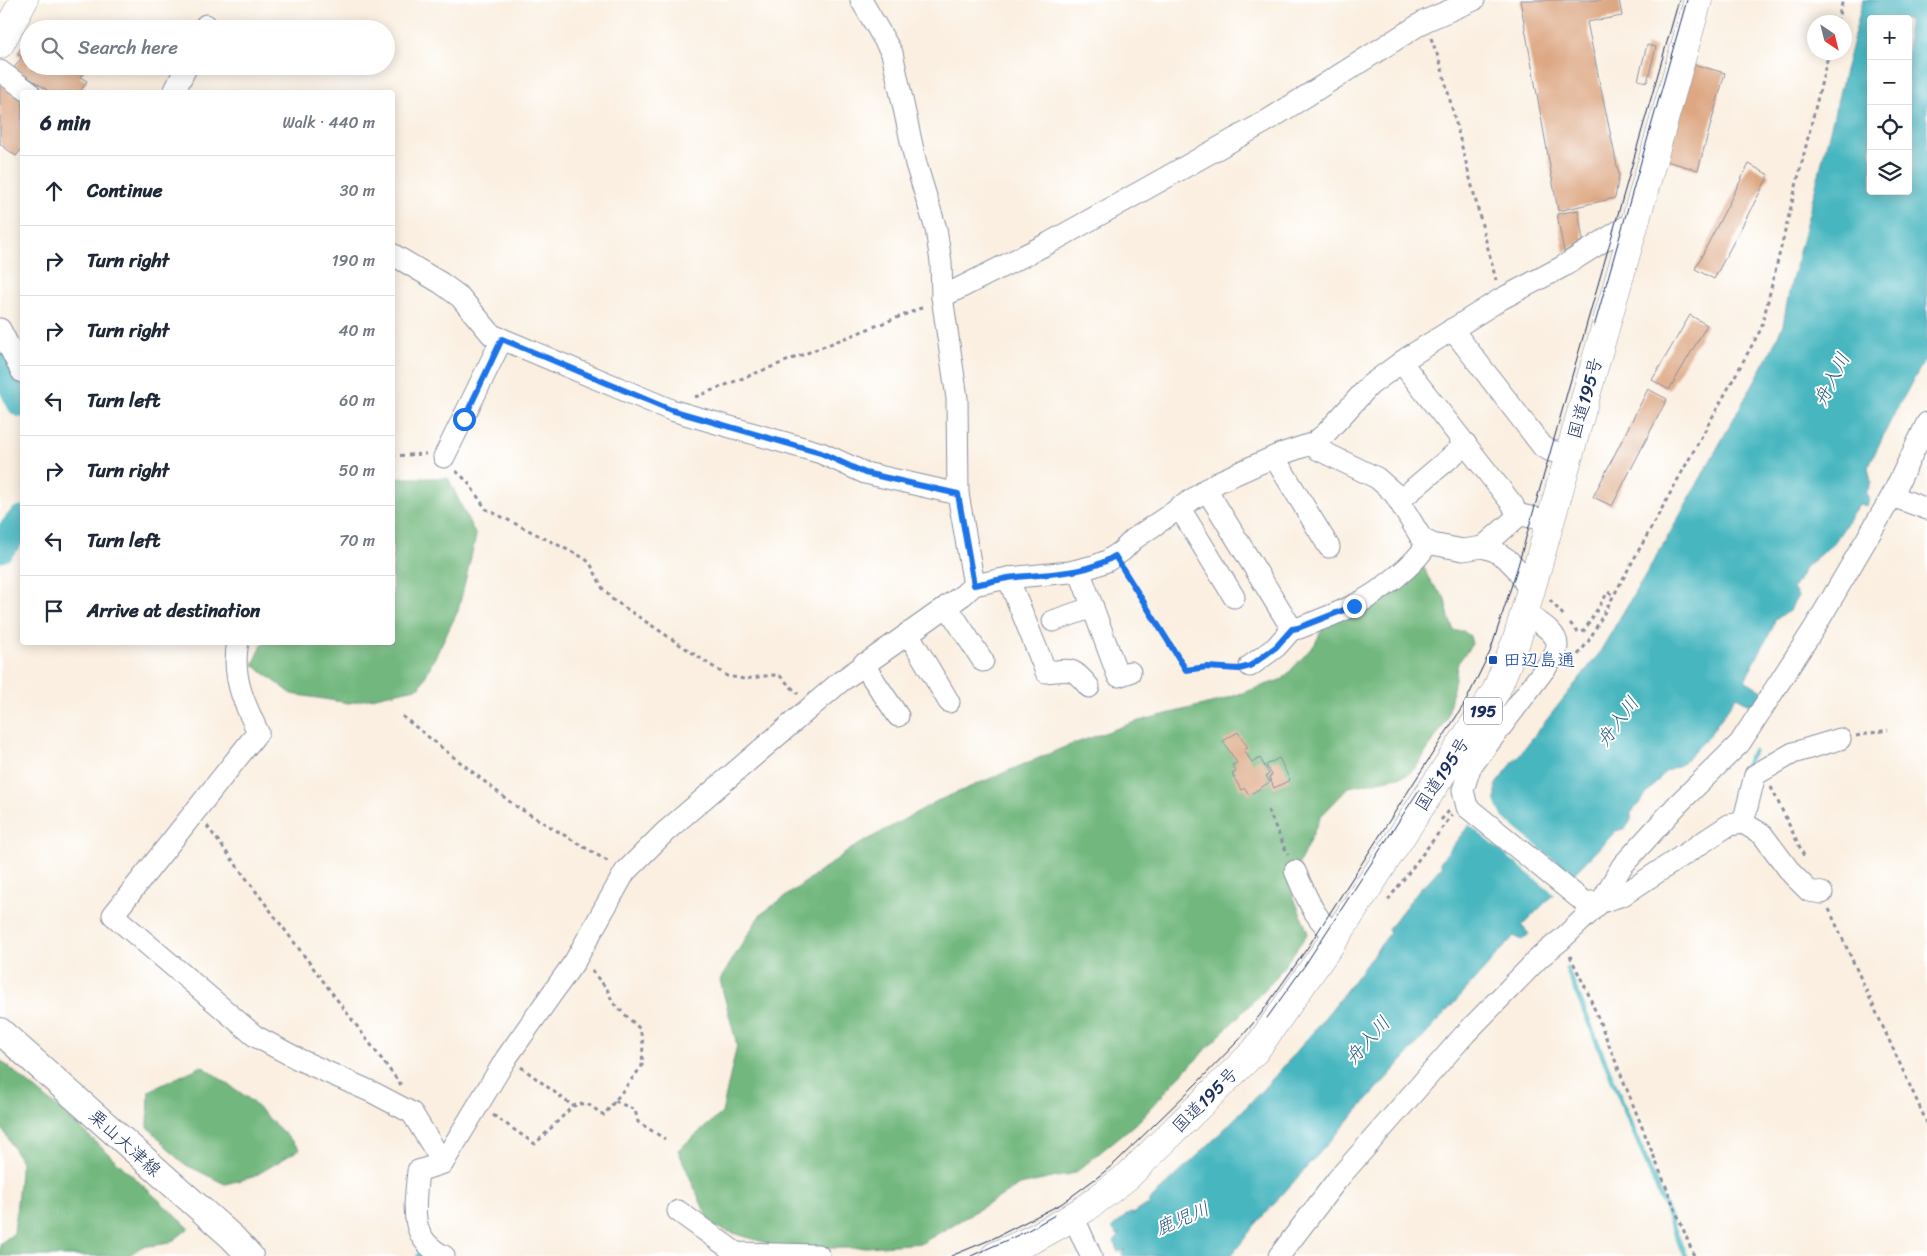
<!DOCTYPE html>
<html lang="en">
<head>
<meta charset="utf-8">
<style>
  body { margin:0; font-family:Sriracha,"Klee One",sans-serif; background:#f2f2f3; color:#1f2937 }
  .controls { position:absolute; right:15px; top:15px; display:grid; overflow:hidden; border-radius:5px; box-shadow:0 2px 12px #0003 }
  .controls button { width:45px; height:45px; display:grid; place-items:center; padding:0; border:0; border-bottom:1px solid #e0e1e3; background:#fff; color:#1f2937; font:25px sans-serif }
  .compass { position:absolute; left:1807px; top:15px; width:45px; height:45px; border-radius:50%; background:#fff; box-shadow:0 2px 12px #0003; rotate:145deg }
  .stop { position:absolute; width:15px; height:15px; margin:-11px; border:4px solid #1a73e8; border-radius:50%; background:#fff }
  .stop.end { background:#1a73e8; border-color:#fff; box-shadow:0 1px 5px #0008 }
  .list { margin:0; padding:0; list-style:none }
  h2 { display:flex; justify-content:space-between; align-items:center; height:65px; margin:0; padding:0 20px; font-size:21px }
  h2 small { font-size:16px; font-weight:400; color:#747a83 }
  .list li { display:grid; grid-template-columns:32px 1fr auto; gap:15px; align-items:center; box-sizing:border-box; height:70px; padding:0 20px; border-top:1px solid #e0e1e3 }
  .list b { display:block; font-size:19px; white-space:nowrap }
  .list em { font-size:16px; font-style:normal; color:#747a83 }
  .icon { flex:none; width:28px; height:28px; fill:none; stroke:currentColor; stroke-width:2; stroke-linecap:round; stroke-linejoin:round }
  .map { position:relative; flex:none; width:1927px; height:1256px; overflow:hidden }
  .search { position:absolute; background:#fff; box-shadow:0 2px 12px #0003; left:20px; top:20px; width:375px; height:55px; display:flex; align-items:center; gap:12px; box-sizing:border-box; padding:0 18px; border-radius:28px; color:#747a83; font-size:19px }
  .panel { position:absolute; background:#fff; box-shadow:0 2px 12px #0003; left:20px; top:90px; width:375px; height:555px; border-radius:5px }
  .map>svg:first-child { display:block }
  .forest { fill:#72b87e; stroke:#46746e }
  .water { fill:#47b6bf; stroke:#31728e; fill-rule:evenodd }
  .pier { fill:#faefe0 }
  .lines { fill:none; stroke-linecap:round; stroke-linejoin:round }
  .stream { stroke:#47b6bf; stroke-width:5 }
  .river { stroke:#47b6bf; stroke-width:31 }
  .building { fill:#dda783 }
  .minor-casing { stroke:#8a8f9f; stroke-width:23 }
  .major-casing { stroke:#8a8f9f; stroke-width:28 }
  .highway-casing { stroke:#8a8f9f; stroke-width:29 }
  .path { stroke:#8a8f9f; stroke-width:3; stroke-dasharray:4 4; stroke-linecap:butt }
  .minor { stroke:#fff; stroke-width:21 }
  .major { stroke:#fff; stroke-width:26 }
  .highway { stroke:#fff; stroke-width:28 }
  .tram { stroke:#1b2f5e; stroke-width:1 }
  .route { stroke:#1a73e8; stroke-width:6 }
  .transit-dot { fill:#1a4fb4; stroke:#fff; stroke-width:2 }
  .labels { text-anchor:middle; stroke-width:4; stroke-linejoin:round; paint-order:stroke }
  .shield { fill:#fff; stroke:#5f6d8e; stroke-width:1 }
  .shield-label { font-size:16px; font-weight:bold; fill:#1b2f5e }
  .street-label { font-size:18px; fill:#1b2f5e; stroke:#fff }
  .transit-label { font-size:18px; fill:#164399; stroke:#fff; text-anchor:start }
  .water-label { font-size:19px; font-style:italic; fill:#2a5e80; stroke:#fff }
</style>
</head>
<body>
<div class="map">
<svg width="1927" height="1256" viewBox="0 0 1927 1256">
  <rect width="100%" height="100%" fill="#fff"/>
  <filter id="ink" filterUnits="userSpaceOnUse"><feTurbulence type="fractalNoise" baseFrequency=".02" numOctaves="2"/><feDisplacementMap in="SourceGraphic" scale="10" xChannelSelector="R" yChannelSelector="G"/><feConvolveMatrix kernelMatrix="1 2 1 2 8 2 1 2 1" color-interpolation-filters="sRGB"/></filter>
  <filter id="wash" filterUnits="userSpaceOnUse"><feTurbulence type="fractalNoise" baseFrequency=".0096" numOctaves="4" result="noise"/><feDisplacementMap in="SourceGraphic" scale="20" xChannelSelector="R" yChannelSelector="G"/><feGaussianBlur stdDeviation="1.12" result="paint"/><feColorMatrix in="noise" values="0 0 0 0 0 0 0 0 0 0 0 0 0 0 0 0 0 1.4 0 .05"/><feComposite in="paint" operator="in"/></filter>
  <g filter="url(#wash)">
    <rect width="100%" height="100%" fill="#faefe0"/>
    <g class="forest">
      <polygon points="393,478 448,478 476,536 458,611 420,687 349,703 292,694 253,665 263,643 392,642"/>
      <polygon points="1420,564 1424,567 1429,580 1445,598 1449,618 1454,631 1463,631 1470,636 1472,644 1458,663 1447,719 1417,766 1408,775 1349,787 1321,816 1289,885 1308,933 1273,981 1175,1081 1141,1119 1075,1173 1020,1185 922,1243 853,1248 782,1248 711,1226 678,1150 722,1113 737,1045 720,980 760,915 851,849 937,801 1065,747 1135,722 1219,701 1283,679 1315,644 1325,623"/>
      <polygon points="0,1060 63,1112 189,1228 170,1243 141,1247 128,1256 0,1256 0,1244 14,1233 21,1162 0,1124"/>
      <polygon points="202,1066 248,1098 300,1149 253,1177 225,1184 182,1163 148,1127 149,1091"/>
    </g>
    <path class="water" d="M1863,0H1927V356L1894,414L1868,467L1871,482L1866,494L1870,498L1867,506L1859,504L1834,543L1806,566L1793,589L1798,596L1789,611L1775,619L1773,627L1745,680L1764,692L1754,706L1736,697L1708,737L1682,764L1665,772L1631,813V820L1626,828L1616,831L1522,926L1529,934L1522,940L1514,936L1254,1226L1231,1256H1123L1122,1254L1125,1250L1119,1252L1114,1241L1121,1235H1117L1112,1228L1130,1212L1133,1214L1145,1206H1150L1149,1201C1207,1148 1263,1093 1313,1032C1340,1000 1364,966 1390,933L1388,929L1421,887L1425,885L1442,866L1440,862L1469,825L1496,797V784L1598,655L1674,526L1769,355L1783,325L1789,292ZM1871,19H1908V191H1871Z"/>
    <polygon class="pier" points="1493,796 1498,808 1503,818 1569,873 1576,876 1556,896 1467,823"/>
    <g class="lines">
      <g class="stream">
        <polyline points="1740,796 1740,780 1753,751"/>
        <polyline points="1567,969 1685,1256"/>
        <polyline points="418,1256 423,1251"/>
      </g>
      <g class="river">
        <polyline points="0,358 22,402"/>
        <polyline points="0,547 22,521"/>
      </g>
    </g>
    <g id="blocks">
      <g class="building">
        <polygon points="1520,0 1619,0 1622,16 1587,22 1619,175 1615,198 1558,211"/>
        <polygon points="29,36 29,66 83,66 86,68 80,77 87,81 80,92 50,92 14,68 22,57 17,54"/>
        <polygon points="1647,45 1656,47 1647,82 1638,80"/>
        <polygon points="1693,64 1725,73 1698,170 1666,161"/>
        <polygon points="2,85 22,101 22,148 16,156 0,144 0,87"/>
        <polygon points="1749,164 1769,175 1714,279 1695,269"/>
        <polygon points="1578,210 1583,240 1564,252 1557,214"/>
        <polygon points="1690,315 1707,325 1669,390 1652,380"/>
        <polygon points="1648,389 1667,399 1612,506 1593,497"/>
        <polygon points="1238,732 1248,748 1244,750 1252,763 1260,758 1269,774 1266,776 1270,782 1249,795 1245,788 1241,790 1232,774 1236,772 1232,765 1237,763 1223,741"/>
        <polygon points="1279,758 1290,780 1274,788 1269,777 1272,775 1266,765"/>
      </g>
    </g>
  </g>
  <g filter="url(#ink)">
    <use href="#blocks" fill-opacity="0" stroke="#8a8f9f" stroke-width="1"/>
    <g class="lines">
      <g class="minor-casing">
        <g id="minor">
          <polyline points="861,0 892,53 916,164 936,229 941,262 942,297 957,398 958,494 974,585 1008,578 1070,572 1094,566 1107,561 1122,551 1134,539 1218,482 1278,455 1314,443 1317,449 1377,478 1386,486 1394,493 1422,539 1432,544 1463,550 1483,547 1495,551 1507,559 1517,569 1530,592"/>
          <polyline points="204,29 206,25"/>
          <polyline points="0,71 29,92"/>
          <polyline points="174,92 187,66"/>
          <polyline points="392,254 441,283 460,297 492,335 507,341 671,410 821,453 865,473 958,494"/>
          <polyline points="942,297 1049,243 1265,122 1425,21 1474,0"/>
          <polyline points="0,329 22,372"/>
          <polyline points="1452,329 1543,447 1551,451 1569,455"/>
          <polyline points="1401,362 1513,505 1516,514 1515,519 1483,547"/>
          <polyline points="1314,443 1326,433 1370,385 1407,358 1501,299 1562,267 1635,221"/>
          <polyline points="444,457 502,339"/>
          <polyline points="1274,457 1329,547"/>
          <path d="M1206,489L1292,629L1299,628C1316,621 1335,615 1352,606C1375,596 1417,564 1428,542"/>
          <polyline points="1892,496 1927,509"/>
          <polyline points="1399,501 1466,444"/>
          <polyline points="1179,507 1234,597"/>
          <polyline points="1516,514 1550,521"/>
          <polyline points="1079,570 1118,676 1130,672"/>
          <path d="M1008,578L1046,672C1071,670 1072,666 1089,687"/>
          <polyline points="947,606 983,661"/>
          <path d="M1524,612C1534,620 1558,631 1557,646C1557,650 1554,654 1553,658L1470,768L1463,790L1467,807L1584,902H1601L1623,895L1729,825L1743,823L1762,834L1792,874L1809,891L1822,893"/>
          <polyline points="1053,621 1093,607"/>
          <polyline points="908,633 949,702"/>
          <path d="M238,642C231,676 244,703 258,732L113,915L255,1036L300,1060L374,1093L412,1113L443,1163L418,1171C415,1205 407,1238 444,1256"/>
          <polyline points="863,664 898,716"/>
          <polyline points="1250,666 1276,647 1292,629"/>
          <polyline points="1743,823 1755,775 1793,753 1840,739"/>
          <path d="M1295,871C1306,895 1314,921 1337,935"/>
          <polyline points="443,1163 507,1057 575,961 625,872 665,832 840,682 963,595 974,585"/>
          <polyline points="678,1211 736,1253 818,1255 819,1256"/>
          <polyline points="1073,1216 1091,1256"/>
          <polyline points="1279,1256 1337,1180 1465,1034 1540,957 1562,939 1601,902 1622,866 1678,804 1740,743 1815,627 1892,496 1927,423"/>
        </g>
      </g>
      <g class="major-casing">
        <polyline id="major" points="0,1031 232,1237 250,1256"/>
      </g>
      <g class="highway-casing">
        <g id="highway">
          <polyline points="0,44 24,0"/>
          <polyline points="995,1256 1035,1238 1064,1222 1086,1208 1128,1176 1255,1051 1337,935 1496,691 1517,639 1698,0"/>
        </g>
      </g>
      <g class="path">
        <polyline points="1837,22 1843,0"/>
        <polyline points="1431,38 1441,65 1496,280"/>
        <polyline points="695,397 924,307"/>
        <polyline points="392,456 426,454"/>
        <polyline points="456,471 467,481 486,509 584,558 590,563 603,589 612,599 727,676 744,679 773,675 780,676 798,694"/>
        <polyline points="1124,572 1186,670 1207,667 1234,669"/>
        <polyline points="1550,600 1564,616"/>
        <polyline points="1570,623 1578,632 1584,631 1608,592 1614,596"/>
        <polyline points="1573,661 1588,642 1761,329 1829,52"/>
        <polyline points="402,716 514,805 609,862"/>
        <polyline points="1856,736 1888,730"/>
        <polyline points="1771,787 1804,856"/>
        <polyline points="1268,810 1288,855"/>
        <polyline points="1441,820 1450,810"/>
        <polyline points="207,826 401,1085"/>
        <polyline points="1388,900 1452,815"/>
        <polyline points="1829,909 1927,1123"/>
        <polyline points="1570,956 1588,993 1694,1256"/>
        <polyline points="521,1067 573,1106"/>
        <polyline points="615,1101 635,1110 638,1122 665,1139"/>
        <polyline points="493,1115 535,1144 573,1106 586,1103 604,1115 642,1066 643,1043 640,1029 613,1003 607,989 591,970"/>
      </g>
      <use href="#minor" class="minor"/>
      <use href="#major" class="major"/>
      <use href="#highway" class="highway"/>
      <g class="tram">
        <polyline points="1594,327 1687,0"/>
        <polyline points="1267,1018 1305,965 1419,790"/>
        <polyline points="951,1256 992,1239 1061,1204 1099,1176 1115,1163 1196,1084 1239,1040 1260,1015 1308,947 1465,703 1490,652 1517,569 1679,0"/>
        <polyline points="971,1256 1025,1232 1055,1215"/>
      </g>
    </g>
  </g>
  <g class="lines" filter="url(#ink)">
    <path class="route" d="M464,419L502,339L671,410L821,453L865,473L958,494L974,585C985,583 997,580 1008,578C1044,573 1083,576 1115,556L1186,670L1207,667L1239,669L1250,666L1276,647L1292,629L1298,628L1354,606"/>
  </g>
  <rect class="transit-dot" x="1488" y="655" width="10" height="10" rx="2.5"/>
  <g class="labels">
    <rect class="shield" x="1464" y="697.5" width="38" height="27" rx="4"/>
    <g class="shield-label">
      <text x="1483" y="717">195</text>
    </g>
    <g class="street-label">
      <text transform="translate(1585 398) rotate(-74)" y="6">国道195号</text>
      <text transform="translate(1442 774) rotate(-57)" y="6">国道195号</text>
      <text transform="translate(1205 1100) rotate(-45)" y="6">国道195号</text>
      <text transform="translate(125 1143) rotate(42)" y="6">栗山大津線</text>
    </g>
    <g class="transit-label">
      <text x="1503" y="666">田辺島通</text>
    </g>
    <g class="water-label">
      <text transform="translate(1831 379) rotate(-63)" y="7">舟入川</text>
      <text transform="translate(1617 721) rotate(-53)" y="7">舟入川</text>
      <text transform="translate(1367 1040) rotate(-48)" y="7">舟入川</text>
      <text transform="translate(1182 1218) rotate(-23)" y="7">鹿児川</text>
    </g>
  </g>
</svg>
<div class="controls">
<button>+</button>
<button>−</button>
<button><svg class="icon" aria-label="locate" viewBox="0 0 24 24"><circle cx="12" cy="12" r="6"/><path d="M12 2v4M12 18v4M2 12h4M18 12h4"/></svg></button>
<button><svg class="icon" aria-label="layers" viewBox="0 0 24 24"><path d="M12 4l9 5-9 5-9-5zM3 14l9 5 9-5"/></svg></button>
</div>
<svg class="compass" viewBox="-18 -18 36 36"><path d="M0-13l5 13h-10z" fill="#e53935"/><path d="M0 13l5-13h-10z" fill="#747a83"/></svg>
<div class="stop" style="left:464px;top:419px"></div>
<div class="stop end" style="left:1354px;top:606px"></div>
<div class="search"><svg class="icon" aria-label="search" viewBox="0 0 24 24"><circle cx="10" cy="10" r="6"/><path d="M15 15l6 6"/></svg>Search here</div>
<section class="panel">
<h2>6 min<small>Walk · 440 m</small></h2>
<ul class="list">
<li><svg class="icon" aria-label="ahead" viewBox="0 0 24 24"><path d="M12 20V5M6 11l6-6 6 6"/></svg><div><b>Continue</b></div><em>30 m</em></li>
<li><svg class="icon" aria-label="right" viewBox="0 0 24 24"><path d="M7 20v-9h11M14 6l5 5-5 5"/></svg><div><b>Turn right</b></div><em>190 m</em></li>
<li><svg class="icon" aria-label="right" viewBox="0 0 24 24"><path d="M7 20v-9h11M14 6l5 5-5 5"/></svg><div><b>Turn right</b></div><em>40 m</em></li>
<li><svg class="icon" aria-label="left" viewBox="0 0 24 24"><path d="M17 20v-9H6M10 6l-5 5 5 5"/></svg><div><b>Turn left</b></div><em>60 m</em></li>
<li><svg class="icon" aria-label="right" viewBox="0 0 24 24"><path d="M7 20v-9h11M14 6l5 5-5 5"/></svg><div><b>Turn right</b></div><em>50 m</em></li>
<li><svg class="icon" aria-label="left" viewBox="0 0 24 24"><path d="M17 20v-9H6M10 6l-5 5 5 5"/></svg><div><b>Turn left</b></div><em>70 m</em></li>
<li><svg class="icon" aria-label="arrive" viewBox="0 0 24 24"><path d="M6 21V4h12l-3 4 3 4H6"/></svg><div><b>Arrive at destination</b></div></li>
</ul>
</section>
</div>
</body>
</html>
